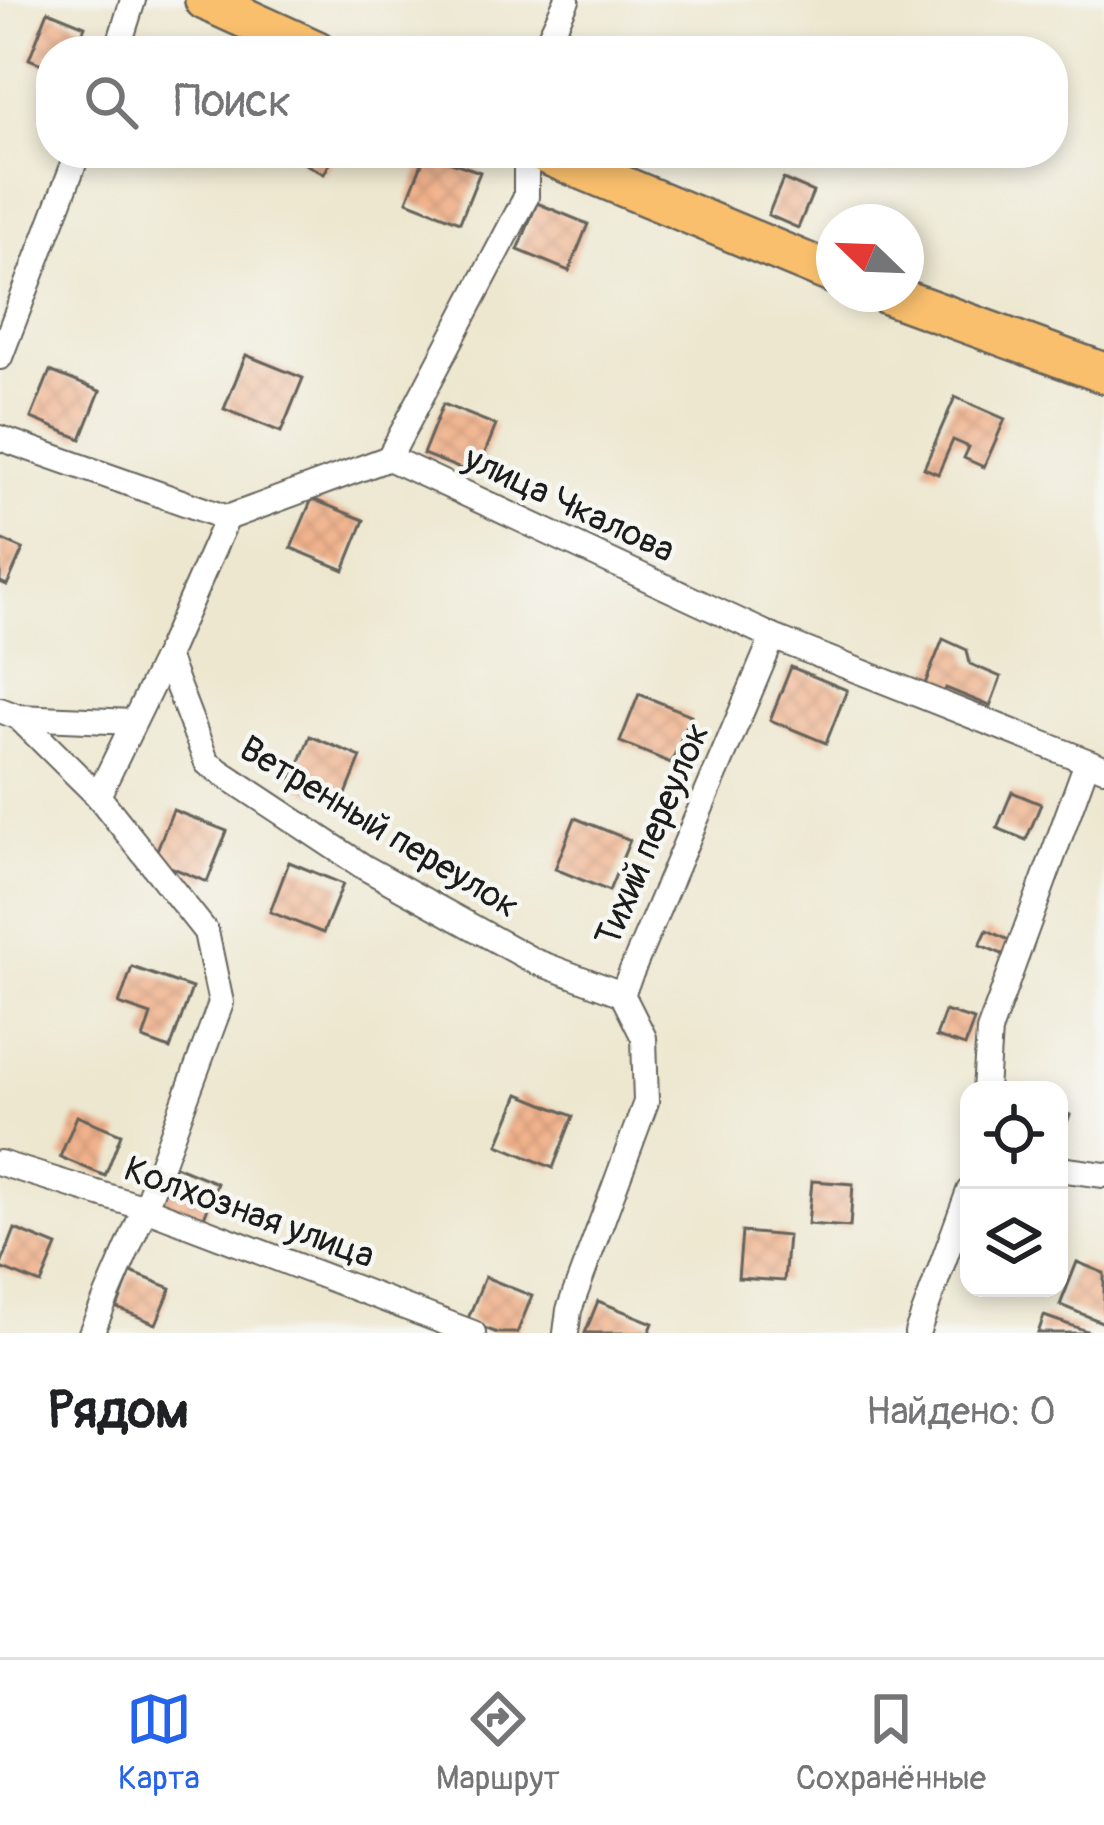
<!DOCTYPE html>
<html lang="ru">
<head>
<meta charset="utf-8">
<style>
  body { margin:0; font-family:Pangolin,sans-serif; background:#f6f6f6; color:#202124 }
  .controls { position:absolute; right:36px; bottom:36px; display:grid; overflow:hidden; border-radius:24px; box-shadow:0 6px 18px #0003 }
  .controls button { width:108px; height:108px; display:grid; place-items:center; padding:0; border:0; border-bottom:3px solid #e0e0e0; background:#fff; color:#202124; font:60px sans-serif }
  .compass { position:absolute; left:816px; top:204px; width:108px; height:108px; border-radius:50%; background:#fff; box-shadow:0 6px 18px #0003; rotate:293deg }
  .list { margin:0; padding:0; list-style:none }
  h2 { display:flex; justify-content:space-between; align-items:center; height:156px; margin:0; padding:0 48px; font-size:51px }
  h2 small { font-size:39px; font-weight:400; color:#757577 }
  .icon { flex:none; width:66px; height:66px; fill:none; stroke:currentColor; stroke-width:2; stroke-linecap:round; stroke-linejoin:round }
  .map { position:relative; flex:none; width:1104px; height:1333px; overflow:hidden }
  .search { position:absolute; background:#fff; box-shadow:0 6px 18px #0003; left:36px; right:36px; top:36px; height:132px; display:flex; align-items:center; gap:30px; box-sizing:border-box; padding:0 42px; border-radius:48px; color:#757577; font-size:45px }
  .sheet { height:324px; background:#fff }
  nav { display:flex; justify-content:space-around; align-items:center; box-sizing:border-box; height:168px; border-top:3px solid #e0e0e0; background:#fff; font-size:33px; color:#757577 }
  nav a { display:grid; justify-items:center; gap:6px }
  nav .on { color:#2563eb }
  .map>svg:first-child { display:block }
  .building { fill:url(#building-cross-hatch) }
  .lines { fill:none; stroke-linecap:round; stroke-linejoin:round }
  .minor-casing { stroke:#65635b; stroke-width:28 }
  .primary-casing { stroke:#65635b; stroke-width:44 }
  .minor { stroke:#fff; stroke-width:24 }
  .primary { stroke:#f9bf6d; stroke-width:39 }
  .labels { text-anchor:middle; stroke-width:9; stroke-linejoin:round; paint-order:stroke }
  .street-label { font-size:36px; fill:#1c1c1c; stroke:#f6f6f2 }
</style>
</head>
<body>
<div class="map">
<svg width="1104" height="1333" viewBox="0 0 1104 1333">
  <defs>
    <pattern id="building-cross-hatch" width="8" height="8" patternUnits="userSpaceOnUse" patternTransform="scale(3)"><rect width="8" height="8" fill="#f1b28c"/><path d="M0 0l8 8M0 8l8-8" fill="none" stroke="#ce9878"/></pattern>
  </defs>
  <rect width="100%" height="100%" fill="#f6f6f2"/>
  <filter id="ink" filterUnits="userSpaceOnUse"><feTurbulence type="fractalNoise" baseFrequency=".00833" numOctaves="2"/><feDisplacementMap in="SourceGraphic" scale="24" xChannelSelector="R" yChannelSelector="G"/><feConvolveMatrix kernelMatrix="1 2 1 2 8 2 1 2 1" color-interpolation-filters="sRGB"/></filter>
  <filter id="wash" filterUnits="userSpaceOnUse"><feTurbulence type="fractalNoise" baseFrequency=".004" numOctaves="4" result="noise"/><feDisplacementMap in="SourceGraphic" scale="48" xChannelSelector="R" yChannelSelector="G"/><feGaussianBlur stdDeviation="2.7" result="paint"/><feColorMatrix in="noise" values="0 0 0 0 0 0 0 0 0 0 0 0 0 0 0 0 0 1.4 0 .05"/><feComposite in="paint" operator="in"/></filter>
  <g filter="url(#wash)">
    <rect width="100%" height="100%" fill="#ede7cf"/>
    <g id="blocks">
      <g class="building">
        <polygon points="48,11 85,26 75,51 51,51 51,68 29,59"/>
        <polygon points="305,153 335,153 324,174 300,161"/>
        <polygon points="426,153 480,172 460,222 407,201"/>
        <polygon points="783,179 813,192 798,228 768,215"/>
        <polygon points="537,203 588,224 569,271 518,250"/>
        <polygon points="246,355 303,378 281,432 224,409"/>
        <polygon points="50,371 100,391 81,439 31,418"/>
        <polygon points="955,397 1005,419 984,467 964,458 969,447 953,440 938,474 924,468"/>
        <polygon points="443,404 496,425 476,475 423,454"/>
        <polygon points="312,499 364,520 344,570 291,548"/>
        <polygon points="0,539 23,549 7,585 0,582"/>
        <polygon points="943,639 967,650 970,664 1001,677 990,706 946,688 943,697 923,689"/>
        <polygon points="791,667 847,690 826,743 770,720"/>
        <polygon points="639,694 691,715 671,763 620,742"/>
        <polygon points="310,736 361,757 342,804 291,784"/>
        <polygon points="1012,792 1041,804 1026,840 997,828"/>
        <polygon points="173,810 227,831 207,882 153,860"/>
        <polygon points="575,818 630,840 609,891 555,869"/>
        <polygon points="289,862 343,884 323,933 270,912"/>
        <polygon points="987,930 1013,942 1007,956 980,945"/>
        <polygon points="132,967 192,988 170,1049 143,1039 151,1015 119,1004"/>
        <polygon points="945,1011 974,1020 965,1046 936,1037"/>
        <polygon points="519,1094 573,1116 553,1168 498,1145"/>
        <polygon points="1059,1111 1070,1115 1059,1142"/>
        <polygon points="77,1116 121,1134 105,1176 60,1157"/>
        <polygon points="175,1166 217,1183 202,1223 159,1205"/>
        <polygon points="812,1181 853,1184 850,1227 808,1224"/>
        <polygon points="15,1229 57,1246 41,1284 0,1268"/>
        <polygon points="742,1232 788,1236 784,1281 738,1278"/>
        <polygon points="1077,1262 1104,1273 1104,1323 1060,1305"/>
        <polygon points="131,1272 171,1288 156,1324 117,1308"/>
        <polygon points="485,1277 532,1296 517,1333 497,1333 467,1321"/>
        <polygon points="598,1301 653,1323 649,1333 585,1333"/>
        <polygon points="1044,1316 1090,1332 1090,1333 1038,1333"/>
      </g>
    </g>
  </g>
  <g filter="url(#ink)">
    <use href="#blocks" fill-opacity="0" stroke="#65635b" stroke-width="3"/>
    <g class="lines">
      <g class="minor-casing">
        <g id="minor">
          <polyline points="117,51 133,0"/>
          <polyline points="543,51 567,0"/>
          <polyline points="0,357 78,153"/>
          <polyline points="0,438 227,518 389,458 773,637 1104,768"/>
          <polyline points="389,458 526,197 526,153"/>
          <polyline points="166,656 207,763 364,867 534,961 622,994"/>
          <polyline points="0,710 18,717 133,722"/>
          <polyline points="18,717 98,796"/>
          <polyline points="985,1090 989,1031 1087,762"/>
          <polyline points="0,1163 145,1208 473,1333"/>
          <polyline points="1059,1169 1104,1175"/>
          <polyline points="91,1333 145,1208 221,1003 206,932 98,796 166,656 227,518"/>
          <polyline points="566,1333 569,1310 646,1102 644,1038 622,994 773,637"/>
          <polyline points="917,1333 969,1191"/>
        </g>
      </g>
      <g class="primary-casing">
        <g id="primary">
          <polyline points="205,0 317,51"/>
          <polyline points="543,153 834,274"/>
          <polyline points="887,294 1104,373"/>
        </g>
      </g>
      <use href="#minor" class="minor"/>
      <use href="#primary" class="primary"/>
    </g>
  </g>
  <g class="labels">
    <g class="street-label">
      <text transform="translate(570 503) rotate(25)" y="13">улица Чкалова</text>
      <text transform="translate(380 826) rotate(31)" y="13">Ветренный переулок</text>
      <text transform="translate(651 834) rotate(-67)" y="13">Тихий переулок</text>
      <text transform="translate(250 1211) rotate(20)" y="13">Колхозная улица</text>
    </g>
  </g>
</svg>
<div class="controls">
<button><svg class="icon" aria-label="locate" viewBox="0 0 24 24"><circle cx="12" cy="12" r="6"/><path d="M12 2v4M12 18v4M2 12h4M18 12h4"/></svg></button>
<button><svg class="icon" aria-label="layers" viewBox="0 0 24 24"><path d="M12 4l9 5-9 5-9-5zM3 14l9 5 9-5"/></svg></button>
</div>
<svg class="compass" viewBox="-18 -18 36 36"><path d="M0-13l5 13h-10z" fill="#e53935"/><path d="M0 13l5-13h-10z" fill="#757577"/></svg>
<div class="search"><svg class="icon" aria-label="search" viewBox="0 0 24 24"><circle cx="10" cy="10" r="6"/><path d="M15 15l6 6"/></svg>Поиск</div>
</div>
<section class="sheet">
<h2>Рядом<small>Найдено: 0</small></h2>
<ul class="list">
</ul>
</section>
<nav>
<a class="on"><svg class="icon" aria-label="map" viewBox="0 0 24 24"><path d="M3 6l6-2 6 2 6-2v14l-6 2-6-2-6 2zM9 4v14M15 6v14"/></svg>Карта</a>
<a><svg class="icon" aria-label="directions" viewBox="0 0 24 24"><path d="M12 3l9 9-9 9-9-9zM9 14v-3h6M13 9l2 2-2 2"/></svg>Маршрут</a>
<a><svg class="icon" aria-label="saved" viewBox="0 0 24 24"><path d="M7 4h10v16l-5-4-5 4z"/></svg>Сохранённые</a>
</nav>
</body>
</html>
